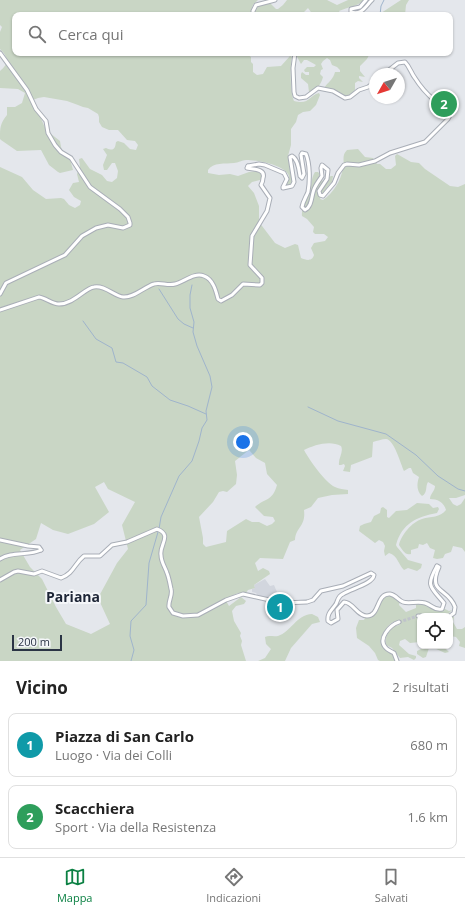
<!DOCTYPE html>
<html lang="it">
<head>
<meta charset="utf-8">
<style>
  body { margin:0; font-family:"Open Sans",sans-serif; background:#f2f2f2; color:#222 }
  .controls { position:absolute; right:12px; bottom:12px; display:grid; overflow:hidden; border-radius:8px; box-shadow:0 1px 3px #0004 }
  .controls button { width:36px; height:36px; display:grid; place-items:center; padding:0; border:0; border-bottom:1px solid #e0e0e0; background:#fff; color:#222; font:20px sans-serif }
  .compass { position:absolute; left:369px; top:68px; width:36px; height:36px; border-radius:50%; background:#fff; box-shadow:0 1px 3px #0004; rotate:231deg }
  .scale { position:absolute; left:12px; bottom:10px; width:50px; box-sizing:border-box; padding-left:4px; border:2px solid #2b3445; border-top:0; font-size:11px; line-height:14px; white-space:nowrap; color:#2b3445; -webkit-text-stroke:3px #f4f6f9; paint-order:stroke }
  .you { position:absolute; left:243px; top:442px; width:14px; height:14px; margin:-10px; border:3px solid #fff; border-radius:50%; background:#1a73e8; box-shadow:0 0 0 6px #1a73e833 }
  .badge { display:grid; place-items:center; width:26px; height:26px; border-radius:50%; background:#0b8043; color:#fff; font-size:13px; font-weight:700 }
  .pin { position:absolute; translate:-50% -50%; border:2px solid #fff; box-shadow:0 1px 4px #0006 }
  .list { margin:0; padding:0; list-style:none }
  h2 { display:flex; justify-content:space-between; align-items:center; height:52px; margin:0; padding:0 16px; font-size:17px }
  h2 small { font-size:13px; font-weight:400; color:#767676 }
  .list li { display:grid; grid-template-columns:26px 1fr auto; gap:12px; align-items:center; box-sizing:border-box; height:64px; margin:0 8px 8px; padding:0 8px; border:1px solid #e0e0e0; border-radius:8px }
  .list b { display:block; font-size:15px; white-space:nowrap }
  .list p { margin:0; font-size:13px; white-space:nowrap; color:#767676 }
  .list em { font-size:13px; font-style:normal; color:#767676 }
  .icon { flex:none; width:22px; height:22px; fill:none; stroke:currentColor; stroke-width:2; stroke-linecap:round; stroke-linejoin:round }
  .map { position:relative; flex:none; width:465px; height:661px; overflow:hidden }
  .search { position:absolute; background:#fff; box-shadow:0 1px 3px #0004; left:12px; right:12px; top:12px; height:44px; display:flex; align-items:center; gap:10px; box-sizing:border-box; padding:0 14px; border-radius:8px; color:#767676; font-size:15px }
  .sheet { height:196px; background:#fff }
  nav { display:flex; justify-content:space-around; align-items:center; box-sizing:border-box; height:56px; border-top:1px solid #e0e0e0; background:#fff; font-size:11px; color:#767676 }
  nav a { display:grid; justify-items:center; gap:2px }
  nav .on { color:#0b8043 }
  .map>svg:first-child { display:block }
  .built { fill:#d2d6de }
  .green { fill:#c9d6c5; fill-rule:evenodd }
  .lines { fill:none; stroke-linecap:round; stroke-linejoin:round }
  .stream { stroke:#9fb4cc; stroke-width:1 }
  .secondary-tunnel { stroke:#bfc3cb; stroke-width:3; stroke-dasharray:3 1.5; stroke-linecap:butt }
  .secondary-casing { stroke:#a9aeb7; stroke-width:5 }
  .secondary { stroke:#fff; stroke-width:3 }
  .labels { text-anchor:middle; stroke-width:4; stroke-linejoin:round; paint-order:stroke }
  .quarter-label { font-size:14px; font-weight:bold; fill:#1d2536; stroke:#f4f6f9 }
</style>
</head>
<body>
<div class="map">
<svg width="465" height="661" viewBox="0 0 465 661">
  <rect width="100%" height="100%" fill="#e4e7ec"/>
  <polygon class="built" points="265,579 270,586 274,585 277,592 274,593 275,596 271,599 258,596 256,593 252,592 252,589 255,588 254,585"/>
  <g class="green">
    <path d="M0,0H258L253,5L250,15H15V53H245L251,57V62L253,64V72L257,75L263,74L267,67L281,66L290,56L292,57C290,66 290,93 294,101C310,105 308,96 319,93L320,95L316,105L310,111L303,112L298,115L296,122L291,129V145L288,156L291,175L292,183L287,186H284L289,176C285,165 258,160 246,160C242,160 238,163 234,163C225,164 213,162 208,170V173L219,175L230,174L238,176L249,172L256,171L261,173L262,176L260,180L252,182L248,186L254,193L259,206V222L275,243L285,248L295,244L298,245L301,258C306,260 312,262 314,255L311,248L314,243L325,241L328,237L324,234H315L313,232L314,227L307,219L302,216C301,207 307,199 310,191C312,184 311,178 315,172H318L320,174L316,184L331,176H333L332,182C327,187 323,192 320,199L323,200C333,193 341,181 343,168C345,161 341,156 347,150L358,149L365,157L373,158L377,164H380L386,169H391L396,165L395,156L397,154L411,162L419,163L425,169L450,186L458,187L465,184V495L456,498H449L453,504L457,506L461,504L465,498V552L462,548L453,546L451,552L445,554L443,558L437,559L433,558L435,550L430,548L427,543L423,545L419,544L418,548L411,550V554C405,556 402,549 399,545C401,535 412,522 422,519C431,516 440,518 446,510C444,502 437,499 430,499C430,494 435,491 435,486L428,482C425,486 428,493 422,496C416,491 417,483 419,477L413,473L411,468H409L404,471C401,465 394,439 386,439C382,439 377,441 373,442L372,457L351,465L350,472L343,471L345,466L344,464L341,465H339C338,458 344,452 341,446C330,440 314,445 304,450C310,461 325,482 335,487C339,489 344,489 348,490V494L332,495L318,498L311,507L304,510C306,527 296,526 295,540L290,542L283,559L260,558L255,563L258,571L263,568L269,571L270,574L254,585L255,588L248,590L246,593H238L225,599L229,606L241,597L246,601L244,604L236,606L232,611L234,621L241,633L240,636L242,641L241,645L246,661H0V167L22,177L33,190L46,199L61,198L64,199L69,205L75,208L80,205L81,201L74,197L69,190L73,183L79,182L77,174L80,167L79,159L82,158L90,169L102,175L107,181L112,182L117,178L118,171L115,163H112L107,170H104L103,165L107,155L103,149L106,148C113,151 115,150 116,142L118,141L124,143L130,149L136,150L138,145L135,141L127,140L118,130H109L102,127L99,122V117L98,114L88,108L83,107L78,105L67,101L44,97L38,98L33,100L46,130L60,141L61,147L64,154L70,159L73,170L60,173L58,172L49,165L41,150L17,151L1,140L0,139C0,127 0,124 7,115V107H15L22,103L25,93L18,89L0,88V71C10,63 8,57 0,49V32L2,27L0,25ZM249,450L256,458L265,463L267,474L277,485C272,502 266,497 255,507L264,516L273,517L275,521L272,524L267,526L259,522H252L246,519L227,531L226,542L206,547L203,544V538L199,517L213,502L219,492L223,491L227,492L236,484L237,475L235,461ZM104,482L108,489L135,502L122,525L128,549L117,563L98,598L110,624L91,634L66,624L56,607L42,579L30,567L20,550L36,539L41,523L53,530L68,534L94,524L109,512L95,487Z"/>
    <path d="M287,0H327L337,5L348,0H364C357,7 348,7 339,11L341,14L346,15H313L308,8L301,15H254L255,10L259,5L270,3L276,9H278L283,5Z"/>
    <polygon points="401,0 409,0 406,5 405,15 378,15"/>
    <path d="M312,53H370L367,59L360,66V71L365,77L359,76V78L363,82L358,81L355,83V90L347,97L336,91L324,88C328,82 333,80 335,72H340V70L337,67L332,65L330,60L327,58L323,61L321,64L323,69L321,70L320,74L323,77C321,85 317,89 309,92L308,84L301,78V74L302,72L306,75H309V72H305L304,70L307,67H314L316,65L307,60H304L301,64L296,55L308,56Z"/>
    <path d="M417,503L429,504L433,508L438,507L439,509L437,513C417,517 402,523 396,545L397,547L408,560L422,564L421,568L417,571L408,568L404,570C398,564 398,556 389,553L385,556L384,551L385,546L383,542L379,540L375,543L359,531L360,526L364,524L371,522L374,516L380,513L381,508L383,507L387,510V517L389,518L396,511L407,510Z"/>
    <path d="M391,595L400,601L399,605L406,612L416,608V603L427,605L434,610L445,609L449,611L452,610L446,616H426L422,614H417V617H420V642L410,643L405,639L400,641L399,645L409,654L416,656V658L414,660L408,657L400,658L392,648L386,645C384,637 389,631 394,626L399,625L400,623L398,621C392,621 389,625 386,629C374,646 387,645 394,655C395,656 395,660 396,661H380L378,660L375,653L369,646L357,638L356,628L359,620H364L366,616L372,614L383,597Z"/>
    <path d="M312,614L318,617L320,622L312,624L291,648L285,661H258L265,658L271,649L266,644L265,637C269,635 273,637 278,636C291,632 296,615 312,614Z"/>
    <polygon points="453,616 454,617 453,622 457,629 462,629 465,627 465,648 459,646 460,642 456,637 450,636 450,617"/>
    <polygon points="423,646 443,646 449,652 445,653 434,648 429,648 426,657 423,658 417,654 417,651 423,648"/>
  </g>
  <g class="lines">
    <g class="stream">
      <polyline points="380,15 381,6 384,0"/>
      <polyline points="159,289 178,319 184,324 193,328"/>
      <polyline points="83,321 96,339 112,348 116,362 123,363 147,377 152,386 170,400 188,406 206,414"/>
      <polyline points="308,407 338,421 386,434 416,455 438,476 458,489 465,491"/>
      <polyline points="159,529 161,517 179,476 192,461 199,441 202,428 207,420 206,411 212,387 210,376 197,346 193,332 194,322 190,308 190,295 192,285"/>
      <polyline points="131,661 134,650 130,636 131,621 146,605 149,563 158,532"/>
    </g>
    <polyline class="secondary-tunnel" points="399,622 418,616"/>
    <g class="secondary-casing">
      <g id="secondary">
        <path d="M366,0L360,7L351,9V12C362,15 365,7 372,0"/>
        <polyline points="253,15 253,11 256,5 275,0"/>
        <polyline points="0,53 27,90 36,109 46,121 48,133 55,145 61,152 71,158 90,187 120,209 128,217 130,223 130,225 123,228 108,225 96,228 82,236 65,255 6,283 0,294"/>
        <polyline points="295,53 293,68 294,92 295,96 299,98 306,97 318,88 333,91 345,98 350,97 359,90 368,87 375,82"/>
        <path d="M248,166L259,164L265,165L284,173L287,179L283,187V188L292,186L294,182L290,157L292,156C298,159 299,170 300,176L302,178L304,174L301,155L302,153L306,154C310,164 310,181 308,192C306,197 303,201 302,207L305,210C313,206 311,194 315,187C317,183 320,179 322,176L321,168L322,165L328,170L327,179L319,191L320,195L323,196L334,183L338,173L344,165L347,164L359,165L375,161L390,153L425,142L448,119C455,107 440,106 434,100C427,94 420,86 415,78C411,73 410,67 405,62L398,63L384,74"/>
        <path d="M0,310L39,297C46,298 52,304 59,304C74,304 85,288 94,287C105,285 114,296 123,297C134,298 144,287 154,284C160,282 168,286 175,284C184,282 194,272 204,276C213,279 216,291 218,299L221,301L232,295L243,284L260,285L262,283V278L250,265L252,236L267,211L270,198L261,185C262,183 263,181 263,178C266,169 253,169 247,168L248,166"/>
        <polyline points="0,540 28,546 39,547 41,550"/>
        <path d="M0,559C11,551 29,556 41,550"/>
        <path d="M437,566L439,567C427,594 448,587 455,607L454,613L450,616"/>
        <path d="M0,580L14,572L18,571L34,574L42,571L61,578C74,573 74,564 84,556H100L112,545L127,542L157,529C173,535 159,545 161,555C161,562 165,567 167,573C169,578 170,584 171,589C173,595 168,601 169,607L173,613L183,616L198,615L226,600L243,594L283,603L307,602L313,600L321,591L343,586L371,573L374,575C373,584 350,589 343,594C338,596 338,600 336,604C332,610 327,613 328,621L331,623L338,619L337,610L344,602C353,602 357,616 367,616C380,616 376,593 390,594C396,595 398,600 403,602C408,604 418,601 425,603C432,605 434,611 442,609L444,603C431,587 425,587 437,566"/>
        <polyline points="418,616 422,616"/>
        <path d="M397,661L394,653C392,652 388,650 386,648C377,639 390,625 399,622"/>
      </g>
    </g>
    <use href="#secondary" class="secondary"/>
  </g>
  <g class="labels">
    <g class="quarter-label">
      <text x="73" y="602">Pariana</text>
    </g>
  </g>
</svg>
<div class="controls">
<button><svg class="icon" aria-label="locate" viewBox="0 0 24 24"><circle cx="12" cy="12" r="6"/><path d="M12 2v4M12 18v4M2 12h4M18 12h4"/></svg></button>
</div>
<svg class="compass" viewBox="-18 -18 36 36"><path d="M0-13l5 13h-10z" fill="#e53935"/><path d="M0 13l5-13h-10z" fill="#767676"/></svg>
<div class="scale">200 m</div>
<div class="you"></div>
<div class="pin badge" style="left:280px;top:607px;background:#0f9aa8">1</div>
<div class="pin badge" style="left:444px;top:104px;background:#2e9e5b">2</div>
<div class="search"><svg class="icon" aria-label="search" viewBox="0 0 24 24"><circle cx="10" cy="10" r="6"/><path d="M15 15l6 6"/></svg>Cerca qui</div>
</div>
<section class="sheet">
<h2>Vicino<small>2 risultati</small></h2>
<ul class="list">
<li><span class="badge" style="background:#0f9aa8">1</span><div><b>Piazza di San Carlo</b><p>Luogo · Via dei Colli</p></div><em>680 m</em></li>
<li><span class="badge" style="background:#2e9e5b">2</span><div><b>Scacchiera</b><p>Sport · Via della Resistenza</p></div><em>1.6 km</em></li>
</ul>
</section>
<nav>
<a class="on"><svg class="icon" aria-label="map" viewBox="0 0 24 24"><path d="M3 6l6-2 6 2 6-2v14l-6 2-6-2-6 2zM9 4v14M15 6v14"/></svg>Mappa</a>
<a><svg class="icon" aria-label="directions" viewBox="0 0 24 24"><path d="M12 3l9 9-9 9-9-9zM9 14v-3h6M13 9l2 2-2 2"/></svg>Indicazioni</a>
<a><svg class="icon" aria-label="saved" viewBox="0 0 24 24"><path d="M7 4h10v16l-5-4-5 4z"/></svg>Salvati</a>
</nav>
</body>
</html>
